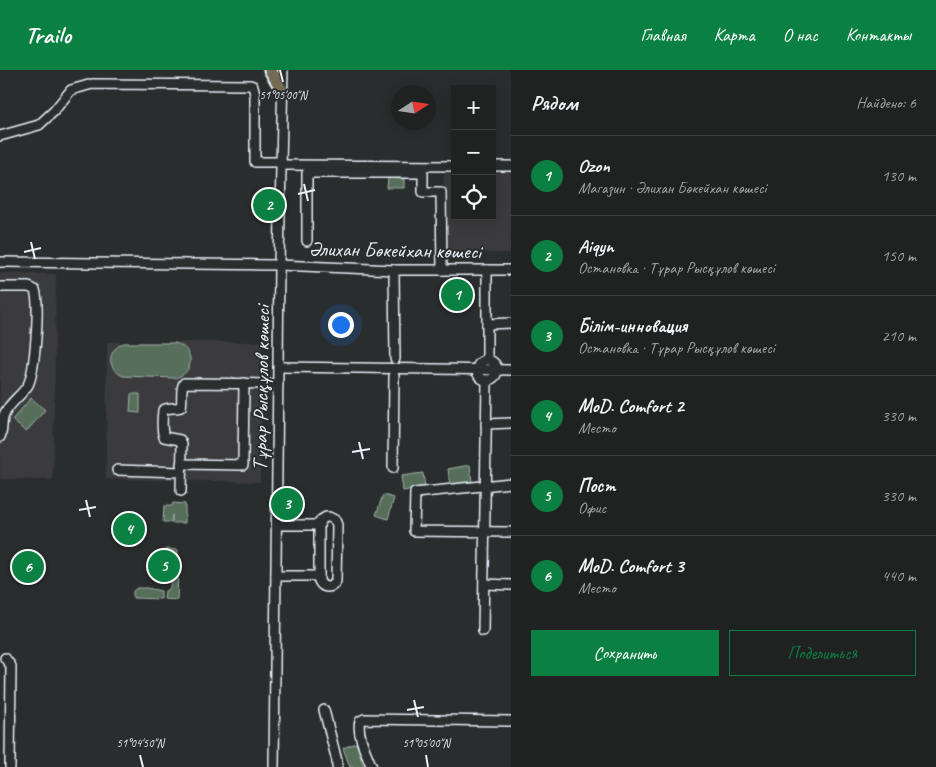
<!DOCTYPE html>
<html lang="ru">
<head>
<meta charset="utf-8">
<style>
  body { margin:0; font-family:Caveat,sans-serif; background:#282a2a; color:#f1f3f6 }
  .controls { position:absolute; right:15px; top:15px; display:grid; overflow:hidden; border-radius:0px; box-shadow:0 2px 12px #0003 }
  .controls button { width:45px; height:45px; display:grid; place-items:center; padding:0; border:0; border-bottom:1px solid #3d3f40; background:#202222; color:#f1f3f6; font:25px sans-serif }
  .compass { position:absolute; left:391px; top:15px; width:45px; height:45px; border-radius:50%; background:#202222; box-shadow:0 2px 12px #0003; rotate:78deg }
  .you { position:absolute; left:340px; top:254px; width:18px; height:18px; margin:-12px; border:4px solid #fff; border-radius:50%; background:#1a73e8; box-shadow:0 0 0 8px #1a73e833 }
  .badge { display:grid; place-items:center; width:32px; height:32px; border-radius:50%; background:#0b8043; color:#fff; font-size:16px; font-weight:700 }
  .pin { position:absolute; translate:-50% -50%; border:2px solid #fff; box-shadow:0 1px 5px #0006 }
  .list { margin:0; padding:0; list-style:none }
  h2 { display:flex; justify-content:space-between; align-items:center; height:65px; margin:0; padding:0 20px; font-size:21px }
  h2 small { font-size:16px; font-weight:400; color:#a2a4a5 }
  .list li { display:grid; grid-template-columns:32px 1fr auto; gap:15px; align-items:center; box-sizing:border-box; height:80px; padding:0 20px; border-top:1px solid #3d3f40 }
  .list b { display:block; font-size:19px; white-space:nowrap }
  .list p { margin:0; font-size:16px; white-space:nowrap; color:#a2a4a5 }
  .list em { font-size:16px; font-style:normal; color:#a2a4a5 }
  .actions { display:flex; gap:10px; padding:15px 20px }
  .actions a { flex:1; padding:11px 0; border:1px solid #0b8043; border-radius:0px; text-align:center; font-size:18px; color:#0b8043 }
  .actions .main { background:#0b8043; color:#fff }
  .icon { flex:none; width:28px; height:28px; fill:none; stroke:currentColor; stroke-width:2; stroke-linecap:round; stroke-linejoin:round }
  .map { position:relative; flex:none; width:511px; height:697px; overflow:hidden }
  header { display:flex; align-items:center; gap:30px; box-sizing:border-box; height:70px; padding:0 25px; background:#0b8043; color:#fff }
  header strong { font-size:24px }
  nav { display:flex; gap:28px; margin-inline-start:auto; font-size:18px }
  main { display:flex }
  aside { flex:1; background:#202222 }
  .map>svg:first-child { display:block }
  .built { fill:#3a3a3e }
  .green { fill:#576e5a; stroke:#a0b0a9 }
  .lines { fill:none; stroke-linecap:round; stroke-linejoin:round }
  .minor-casing { stroke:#e8f1f8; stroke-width:12 }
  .major-casing { stroke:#e8f1f8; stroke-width:15 }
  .minor { stroke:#2a2d2e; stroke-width:9 }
  .major { stroke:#746b52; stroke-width:11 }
  .ticks { fill:none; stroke:#e8f1f8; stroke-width:2 }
  .labels { text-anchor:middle; stroke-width:4; stroke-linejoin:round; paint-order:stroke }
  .street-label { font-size:21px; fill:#e8f1f8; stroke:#2a2d2e }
  .ticks-label { font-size:12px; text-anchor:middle; fill:#e8f1f8; stroke:#2a2d2e; stroke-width:4; stroke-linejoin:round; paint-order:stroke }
</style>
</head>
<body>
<header>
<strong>Trailo</strong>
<nav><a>Главная</a><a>Карта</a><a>О нас</a><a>Контакты</a></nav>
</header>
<main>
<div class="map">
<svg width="511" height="697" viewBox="0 0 511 697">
  <rect width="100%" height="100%" fill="#2a2d2e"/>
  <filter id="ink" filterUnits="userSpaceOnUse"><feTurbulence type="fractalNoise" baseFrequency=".02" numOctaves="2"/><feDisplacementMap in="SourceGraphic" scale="10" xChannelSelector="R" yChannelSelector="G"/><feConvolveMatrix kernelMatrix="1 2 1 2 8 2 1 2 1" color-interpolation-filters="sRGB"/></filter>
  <g filter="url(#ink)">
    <g class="built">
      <polygon points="444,99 455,99 455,146 492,146 492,99 511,99 511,183 443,182"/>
      <polygon points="0,203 56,204 53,410 0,409"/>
      <polygon points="107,272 262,272 260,412 106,409"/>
    </g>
    <g class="green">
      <polygon points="388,108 404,109 404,118 387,118"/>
      <path d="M124,273H175C196,279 195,304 174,308L123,306C106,298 107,280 124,273Z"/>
      <polygon points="131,324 140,324 140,343 130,342"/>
      <polygon points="31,328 45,340 26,362 12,350"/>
      <polygon points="470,395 472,412 450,415 448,399"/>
      <polygon points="423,403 425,418 403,421 401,406"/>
      <polygon points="383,425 394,428 388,449 376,445"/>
      <polygon points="173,433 185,434 185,453 172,453 172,445 171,452 163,452 164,436 172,436"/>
      <polygon points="167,479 178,480 178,501 167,500 161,498 160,484 162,481"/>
      <path d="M178,503L177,530L164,529L165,521L169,519C172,514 169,508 173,504Z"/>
      <polygon points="137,518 147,518 161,521 161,529 133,528 133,521"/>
      <polygon points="356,673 364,697 350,697 343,678"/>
    </g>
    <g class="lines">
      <g class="minor-casing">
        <g id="minor">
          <polyline points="0,66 39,55 54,41 71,20 92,14 250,15 253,16 255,24 255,92 281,92"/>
          <polyline points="281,95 455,96"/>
          <polyline points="492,96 511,96"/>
          <polyline points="307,171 307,103 423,103 423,122 441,122 442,200"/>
          <polyline points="0,192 279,195 394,200 511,200"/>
          <polyline points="394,200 395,289"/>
          <path d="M0,217H29L35,220C40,235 35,301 28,315C22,325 8,334 4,345C1,352 3,360 0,367"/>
          <polyline points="487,254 511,253"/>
          <polyline points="487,289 487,200"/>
          <circle cx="487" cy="300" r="10"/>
          <polyline points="279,297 511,300"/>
          <polyline points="486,354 511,353"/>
          <polyline points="181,394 243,395 244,313"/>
          <polyline points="393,398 394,306"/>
          <polyline points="117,400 181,402"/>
          <polyline points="511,413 415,423 414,461 511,462"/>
          <path d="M181,421L182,374L180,370L164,367C161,359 162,349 163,340C169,337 175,339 181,337C183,329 180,319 184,313L278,314"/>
          <path d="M326,447H329L335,450L337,455L336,511C332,519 323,519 319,511V455L321,450Z"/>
          <polyline points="277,455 319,455"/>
          <polyline points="276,506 319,506"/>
          <polyline points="484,514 511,515"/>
          <polyline points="483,561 487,310"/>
          <polyline points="5,588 11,596 10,697"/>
          <polyline points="324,640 337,691 337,697"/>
          <polyline points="274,697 279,195 283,0"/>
          <path d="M372,697C367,685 356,663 360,651L364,649L511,651"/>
        </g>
      </g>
      <g class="major-casing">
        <polyline id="major" points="270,0 282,20"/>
      </g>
      <use href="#minor" class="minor"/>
      <use href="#major" class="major"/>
    </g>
  </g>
  <path class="ticks" d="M280,0L283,12M304,114L308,131M298,124L315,120M31,172L35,189M24,182L41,178M359,372L363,389M352,382L370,379M86,430L90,447M79,440L96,437M414,630L418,647M407,640L424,637M140,685L143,697M426,685L428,697"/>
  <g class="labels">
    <g class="street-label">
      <text transform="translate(395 180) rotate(1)" y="7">Әлихан Бөкейхан көшесі</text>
      <text transform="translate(261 318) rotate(-89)" y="7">Тұрар Рысқұлов көшесі</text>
    </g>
  </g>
  <g class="ticks-label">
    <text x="283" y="29">51°05'00"N</text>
    <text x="140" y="677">51°04'50"N</text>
    <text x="426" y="677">51°05'00"N</text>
  </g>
</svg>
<div class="controls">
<button>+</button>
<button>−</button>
<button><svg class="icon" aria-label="locate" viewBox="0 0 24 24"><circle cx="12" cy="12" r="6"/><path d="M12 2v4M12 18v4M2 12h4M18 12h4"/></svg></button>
</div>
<svg class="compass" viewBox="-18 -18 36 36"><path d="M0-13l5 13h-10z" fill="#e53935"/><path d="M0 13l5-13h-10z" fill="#a2a4a5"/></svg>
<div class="you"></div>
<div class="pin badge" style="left:457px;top:225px">1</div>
<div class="pin badge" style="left:269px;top:135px">2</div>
<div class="pin badge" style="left:287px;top:434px">3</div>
<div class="pin badge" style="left:129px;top:459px">4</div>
<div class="pin badge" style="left:164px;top:496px">5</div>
<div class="pin badge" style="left:28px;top:497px">6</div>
</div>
<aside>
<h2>Рядом<small>Найдено: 6</small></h2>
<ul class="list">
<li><span class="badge">1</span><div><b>Ozon</b><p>Магазин · Әлихан Бөкейхан көшесі</p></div><em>130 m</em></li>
<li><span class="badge">2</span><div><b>Aiqyn</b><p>Остановка · Тұрар Рысқұлов көшесі</p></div><em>150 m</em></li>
<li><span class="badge">3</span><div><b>Білім-инновация</b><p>Остановка · Тұрар Рысқұлов көшесі</p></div><em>210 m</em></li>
<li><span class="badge">4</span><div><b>МoD. Comfort 2</b><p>Место</p></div><em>330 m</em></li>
<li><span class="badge">5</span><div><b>Пост</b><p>Офис</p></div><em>330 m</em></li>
<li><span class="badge">6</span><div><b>МoD. Comfort 3</b><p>Место</p></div><em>440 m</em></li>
</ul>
<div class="actions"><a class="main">Сохранить</a><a>Поделиться</a></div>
</aside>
</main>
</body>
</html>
